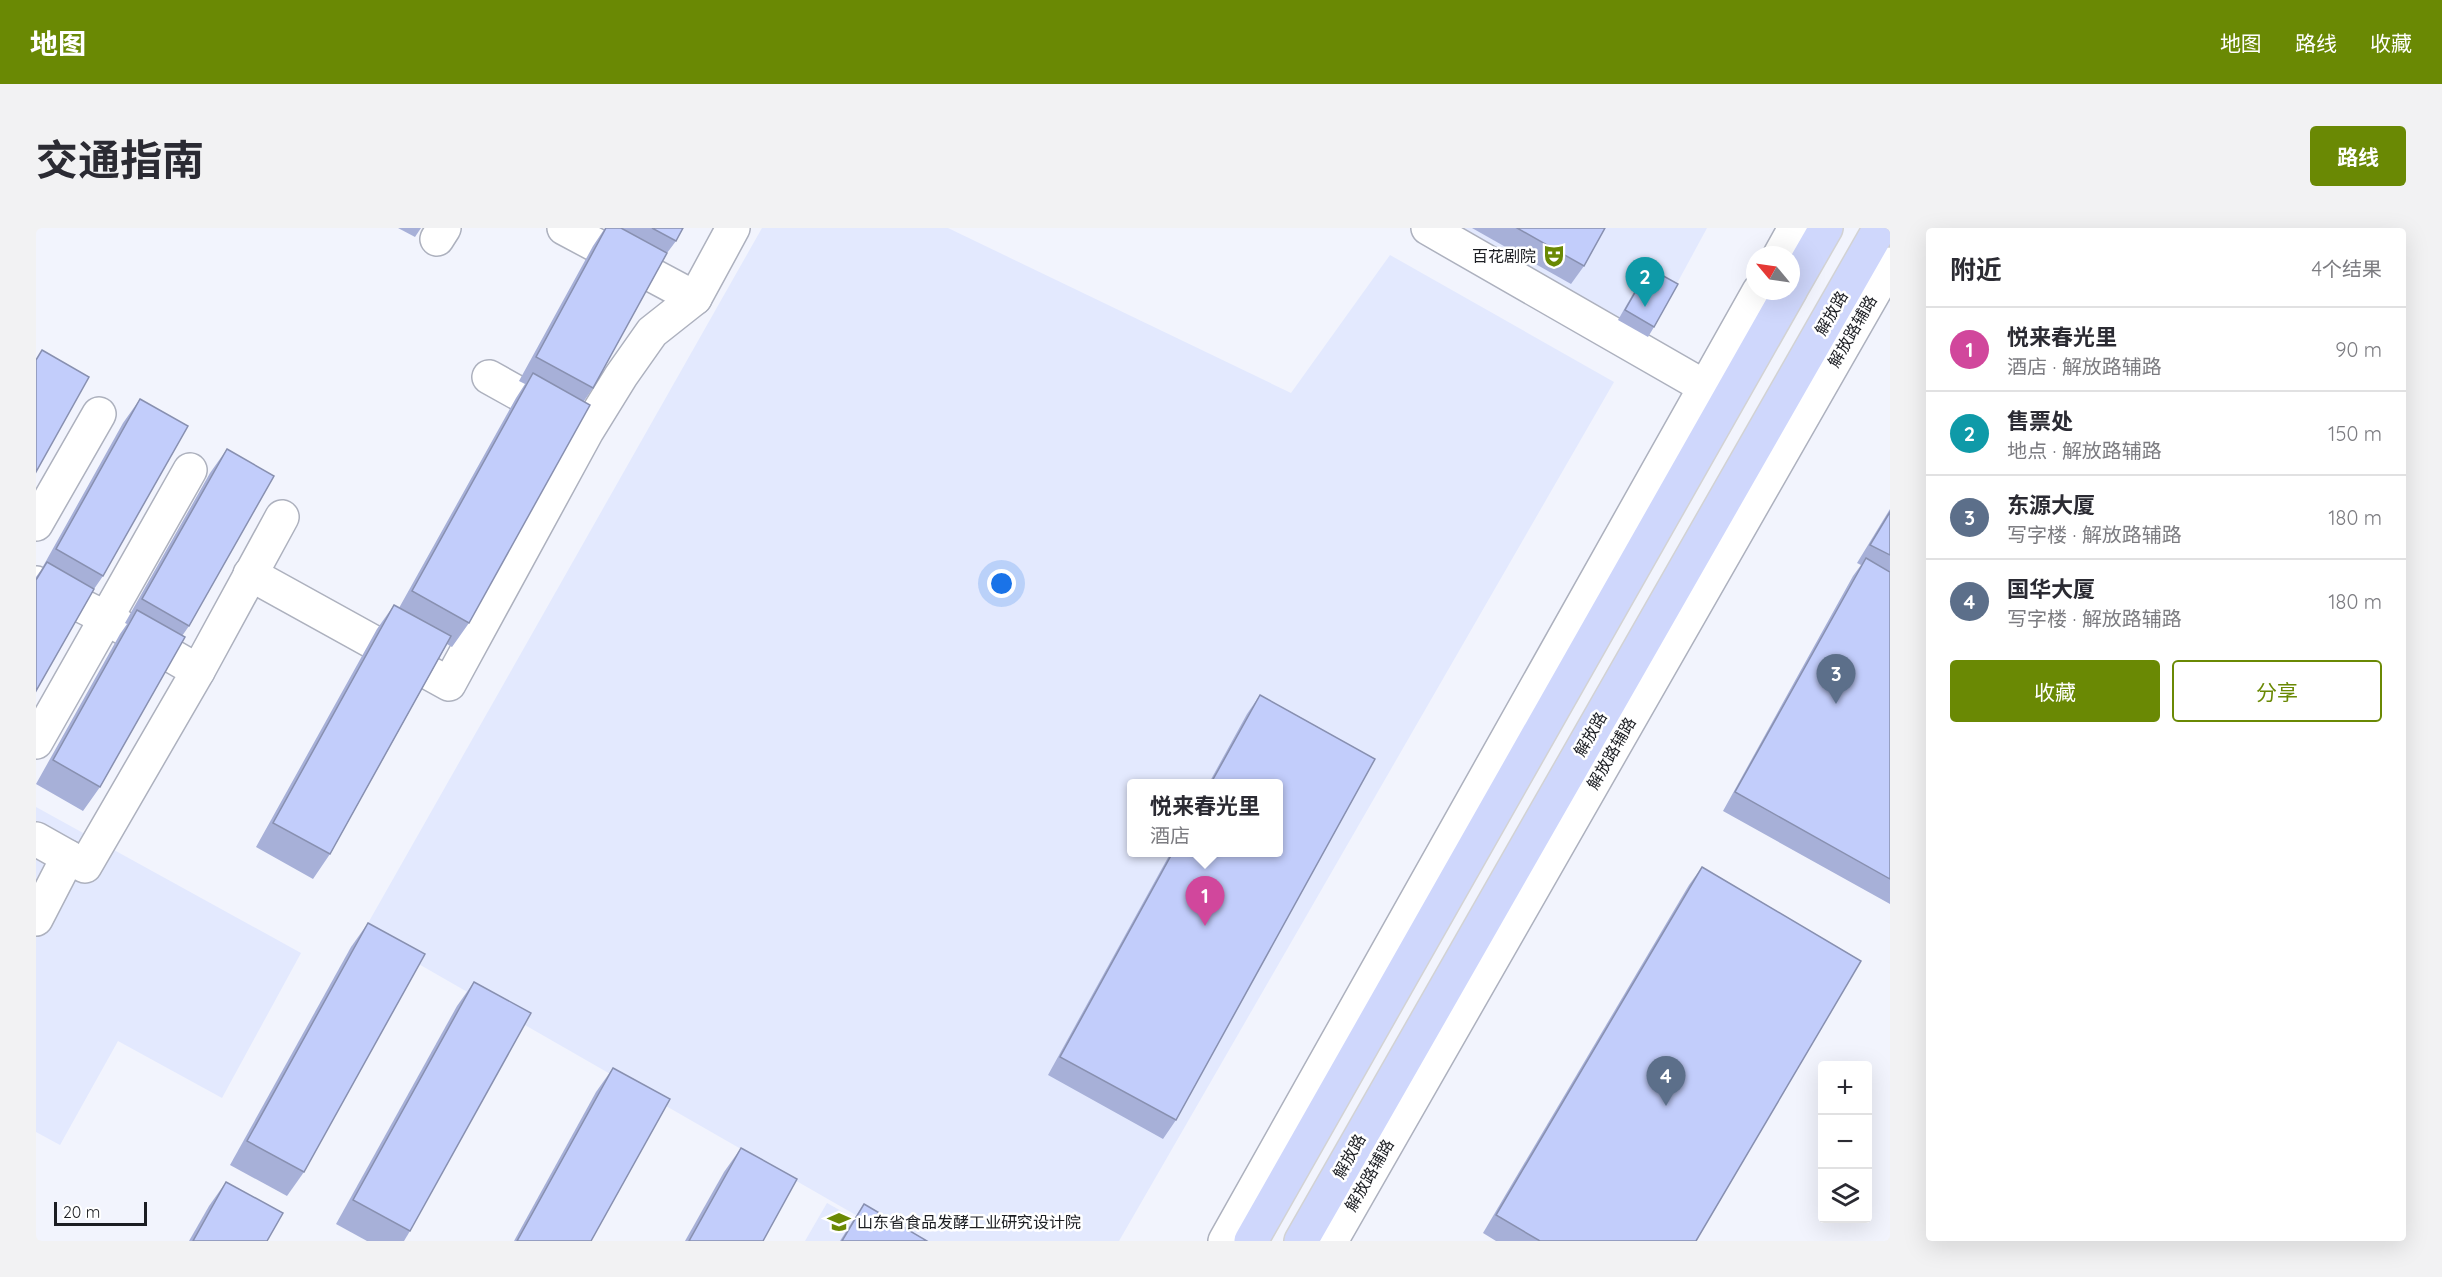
<!DOCTYPE html>
<html lang="zh">
<head>
<meta charset="utf-8">
<style>
  body { margin:0; font-family:Quicksand,"Noto Sans SC",sans-serif; background:#f2f2f3; color:#2b2b33 }
  .controls { position:absolute; right:18px; bottom:18px; display:grid; overflow:hidden; border-radius:6px; box-shadow:0 6px 24px #0002 }
  .controls button { width:54px; height:54px; display:grid; place-items:center; padding:0; border:0; border-bottom:2px solid #e1e1e2; background:#fff; color:#2b2b33; font:30px sans-serif }
  .compass { position:absolute; left:1710px; top:18px; width:54px; height:54px; border-radius:50%; background:#fff; box-shadow:0 6px 24px #0002; rotate:299deg }
  .scale { position:absolute; left:18px; bottom:15px; width:93px; box-sizing:border-box; padding-left:6px; border:3px solid #1c1e23; border-top:0; font-size:16px; line-height:21px; white-space:nowrap; color:#1c1e23; -webkit-text-stroke:4px #fff; paint-order:stroke }
  .you { position:absolute; left:966px; top:356px; width:21px; height:21px; margin:-15px; border:4px solid #fff; border-radius:50%; background:#1a73e8; box-shadow:0 0 0 9px #1a73e833 }
  .badge { display:grid; place-items:center; width:39px; height:39px; border-radius:50%; background:#6a8904; color:#fff; font-size:20px; font-weight:700 }
  .pin { position:absolute; translate:-50% -50px; filter:drop-shadow(0 2px 3px #0008) }
  .pin::after { content:''; position:absolute; top:32px; width:21px; height:18px; background:inherit; clip-path:polygon(0 0,100% 0,50% 100%) }
  .popup { position:absolute; left:1091px; top:551px; width:156px; height:78px; box-sizing:border-box; display:grid; place-content:center; border-radius:6px; background:#fff; filter:drop-shadow(0 2px 4px #0005); font-size:20px; white-space:nowrap; color:#7c7c81 }
  .popup b { font-size:22px; color:#2b2b33 }
  .popup::after { content:''; position:absolute; left:50%; top:100%; margin-left:-12px; border:12px solid transparent; border-top-color:#fff }
  .list { margin:0; padding:0; list-style:none }
  h2 { display:flex; justify-content:space-between; align-items:center; height:78px; margin:0; padding:0 24px; font-size:26px }
  h2 small { font-size:20px; font-weight:400; color:#7c7c81 }
  .list li { display:grid; grid-template-columns:39px 1fr auto; gap:18px; align-items:center; box-sizing:border-box; height:84px; padding:0 24px; border-top:2px solid #e1e1e2 }
  .list b { display:block; font-size:22px; white-space:nowrap }
  .list p { margin:0; font-size:20px; white-space:nowrap; color:#7c7c81 }
  .list em { font-size:20px; font-style:normal; color:#7c7c81 }
  .actions { display:flex; gap:12px; padding:18px 24px }
  .actions a { flex:1; padding:14px 0; border:2px solid #6a8904; border-radius:6px; text-align:center; font-size:21px; color:#6a8904 }
  .actions .main { background:#6a8904; color:#fff }
  .icon { flex:none; width:33px; height:33px; fill:none; stroke:currentColor; stroke-width:2; stroke-linecap:round; stroke-linejoin:round }
  .map { position:relative; flex:none; width:1854px; height:1013px; overflow:hidden; border-radius:6px }
  header { display:flex; align-items:center; gap:36px; box-sizing:border-box; height:84px; padding:0 30px; background:#6a8904; color:#fff }
  header strong { font-size:28px }
  nav { display:flex; gap:33px; margin-inline-start:auto; font-size:21px }
  .intro { display:flex; align-items:center; justify-content:space-between; box-sizing:border-box; height:144px; padding:0 36px }
  h1 { margin:0; font-size:42px }
  .button { padding:15px 27px; border-radius:6px; background:#6a8904; color:#fff; font-size:21px; font-weight:700 }
  main { display:flex; gap:36px; padding:0 36px }
  aside { flex:1; background:#fff; border-radius:6px; box-shadow:0 6px 24px #0002 }
  .map>svg:first-child { display:block }
  .built { fill:#e3e9fe; fill-rule:evenodd }
  .lines { fill:none; stroke-linecap:round; stroke-linejoin:round }
  .minor-casing { stroke:#adb1be; stroke-width:36 }
  .major-casing { stroke:#d2d2d3; stroke-width:36 }
  .minor { stroke:#fff; stroke-width:33 }
  .major { stroke:#cfd7fc; stroke-width:33 }
  .wall { fill:#a7b0d8 }
  .building { fill:#c2cdfb; stroke:#8890b0; stroke-width:1.5 }
  .labels { text-anchor:middle; stroke-width:5; stroke-linejoin:round; paint-order:stroke }
  .poi-label { font-size:16px; fill:#1c1e23; stroke:#fff; text-anchor:end }
  .street-label { font-size:16px; fill:#1c1e23; stroke:#fff }
</style>
</head>
<body>
<header>
<strong>地图</strong>
<nav><a>地图</a><a>路线</a><a>收藏</a></nav>
</header>
<div class="intro"><h1>交通指南</h1><a class="button">路线</a></div>
<main>
<div class="map">
<svg width="1854" height="1013" viewBox="0 0 1854 1013">
  <rect width="100%" height="100%" fill="#f2f4fd"/>
  <g class="built">
    <path d="M726,0H912L1255,165L1354,27L1578,154L1083,1013H865L327,704ZM1096,556H1242V624H1096Z"/>
    <polygon points="1417,0 1671,0 1612,109"/>
    <polygon points="0,579 265,725 186,870 82,813 24,917 0,904"/>
    <polygon points="791,975 859,1013 769,1013"/>
  </g>
  <g class="lines">
    <g class="minor-casing">
      <g id="minor">
        <polyline points="528,0 659,70"/>
        <polyline points="1392,0 1669,159"/>
        <polyline points="401,11 408,0"/>
        <polyline points="1744,27 1759,0"/>
        <polyline points="453,149 521,187"/>
        <polyline points="0,296 63,186"/>
        <polyline points="214,346 413,456 551,203 585,148 616,104 659,70 697,0"/>
        <polyline points="0,355 70,390 162,443 49,638 32,629"/>
        <polyline points="162,443 246,289"/>
        <polyline points="0,514 154,242"/>
        <polyline points="0,611 32,629 0,691"/>
        <polyline points="1189,1013 1723,63"/>
        <polyline points="1295,1013 1854,36"/>
      </g>
    </g>
    <g class="major-casing">
      <g id="major">
        <polyline points="1755,61 1790,0"/>
        <polyline points="1215,1013 1754,63"/>
        <polyline points="1265,1013 1844,0"/>
      </g>
    </g>
    <use href="#minor" class="minor"/>
    <use href="#major" class="major"/>
  </g>
  <g class="wall">
    <polygon points="362,0 385,0 379,9"/>
    <polygon points="569,0 647,0 640,13 631,25 557,160 548,173 433,395 416,419 411,416 294,626 277,651 220,619 341,401 358,377 363,380 480,170 489,156 483,153 557,18"/>
    <polygon points="1436,0 1569,0 1548,38 1535,56"/>
    <polygon points="1613,40 1618,99 1612,109 1582,92 1606,50"/>
    <polygon points="104,171 67,348 58,361 0,463 0,349 5,342 87,195"/>
    <polygon points="191,221 153,398 146,408 64,559 47,583 0,556 84,406 91,396 89,395 174,245"/>
    <polygon points="1854,281 1854,676 1687,583 1817,348 1825,337 1821,335"/>
    <polygon points="1224,467 1339,531 1140,892 1127,911 1012,847 1135,624 1242,624 1242,555 1173,555 1211,486"/>
    <polygon points="1666,639 1660,1013 1460,1013 1447,1005 1653,657"/>
    <polygon points="332,695 268,944 251,968 194,937 315,719"/>
    <polygon points="438,754 374,1003 368,1013 331,1013 300,996 421,778"/>
    <polygon points="577,840 555,1013 478,1013 560,864"/>
    <polygon points="705,920 727,1013 649,1013 688,944"/>
    <polygon points="190,954 231,1013 153,1013 173,978"/>
    <polygon points="828,976 891,1013 804,1013 816,994"/>
  </g>
  <g class="building">
    <polygon points="570,0 585,0 631,25 557,160 500,129"/>
    <polygon points="616,0 647,0 640,13"/>
    <polygon points="1481,0 1569,0 1548,38"/>
    <polygon points="1613,40 1642,56 1618,99 1589,82"/>
    <polygon points="6,122 53,149 0,244 0,132"/>
    <polygon points="497,145 554,177 433,395 376,363"/>
    <polygon points="104,171 152,198 67,348 20,321"/>
    <polygon points="191,221 238,248 153,398 106,371"/>
    <polygon points="1854,284 1854,327 1834,317"/>
    <polygon points="1830,330 1854,344 1854,651 1699,564"/>
    <polygon points="11,334 58,361 0,463 0,352"/>
    <polygon points="358,377 415,408 294,626 237,595"/>
    <polygon points="101,382 149,409 64,559 17,532"/>
    <polygon points="1224,467 1339,531 1140,892 1024,829 1137,624 1242,624 1242,555 1175,555"/>
    <polygon points="1666,639 1825,733 1660,1013 1504,1013 1460,987"/>
    <polygon points="332,695 389,726 268,944 211,913"/>
    <polygon points="438,754 495,785 374,1003 317,972"/>
    <polygon points="577,840 634,871 555,1013 481,1013"/>
    <polygon points="705,920 761,951 727,1013 653,1013"/>
    <polygon points="190,954 247,985 231,1013 157,1013"/>
    <polygon points="828,976 891,1013 806,1013"/>
  </g>
  <defs>
    <g id="theatre-bare" transform="scale(1.8)"><path d="M-5-5.5Q0-4 5-5.5V0Q5 5 0 6Q-5 5-5 0ZM-3.3-2.5H-1v1.5H-3.3ZM1-2.5H3.3v1.5H1ZM-2.8 1Q0 5.5 2.8 1Z" fill="#6a8904" stroke="#fff" stroke-width="2.5" paint-order="stroke"/></g>
    <g id="university-bare" transform="scale(1.8)"><path d="M0-5L7-2L0 1L-7-2ZM-4 1L0 2.5L4 1V4Q0 6-4 4Z" fill="#6a8904" stroke="#fff" stroke-width="2.5" paint-order="stroke"/></g>
  </defs>
  <g fill-rule="evenodd">
    <use href="#theatre-bare" x="1518" y="28"/>
    <use href="#university-bare" x="803" y="994"/>
  </g>
  <g class="labels">
    <g class="poi-label">
      <text x="1500" y="34">百花剧院</text>
      <text x="821" y="1000" text-anchor="start">山东省食品发酵工业研究设计院</text>
    </g>
    <g class="street-label">
      <text transform="translate(1795 85) rotate(-60)" y="6">解放路</text>
      <text transform="translate(1816 103) rotate(-60)" y="6">解放路辅路</text>
      <text transform="translate(1554 506) rotate(-60)" y="6">解放路</text>
      <text transform="translate(1575 525) rotate(-60)" y="6">解放路辅路</text>
      <text transform="translate(1313 928) rotate(-61)" y="6">解放路</text>
      <text transform="translate(1333 947) rotate(-60)" y="6">解放路辅路</text>
    </g>
  </g>
</svg>
<div class="controls">
<button>+</button>
<button>−</button>
<button><svg class="icon" aria-label="layers" viewBox="0 0 24 24"><path d="M12 4l9 5-9 5-9-5zM3 14l9 5 9-5"/></svg></button>
</div>
<svg class="compass" viewBox="-18 -18 36 36"><path d="M0-13l5 13h-10z" fill="#e53935"/><path d="M0 13l5-13h-10z" fill="#7c7c81"/></svg>
<div class="scale">20 m</div>
<div class="you"></div>
<div class="pin badge" style="left:1169px;top:698px;background:#d1479c">1</div>
<div class="popup"><b>悦来春光里</b>酒店</div>
<div class="pin badge" style="left:1609px;top:79px;background:#0f9aa8">2</div>
<div class="pin badge" style="left:1800px;top:476px;background:#5c6f8a">3</div>
<div class="pin badge" style="left:1630px;top:878px;background:#5c6f8a">4</div>
</div>
<aside>
<h2>附近<small>4个结果</small></h2>
<ul class="list">
<li><span class="badge" style="background:#d1479c">1</span><div><b>悦来春光里</b><p>酒店 · 解放路辅路</p></div><em>90 m</em></li>
<li><span class="badge" style="background:#0f9aa8">2</span><div><b>售票处</b><p>地点 · 解放路辅路</p></div><em>150 m</em></li>
<li><span class="badge" style="background:#5c6f8a">3</span><div><b>东源大厦</b><p>写字楼 · 解放路辅路</p></div><em>180 m</em></li>
<li><span class="badge" style="background:#5c6f8a">4</span><div><b>国华大厦</b><p>写字楼 · 解放路辅路</p></div><em>180 m</em></li>
</ul>
<div class="actions"><a class="main">收藏</a><a>分享</a></div>
</aside>
</main>
</body>
</html>
